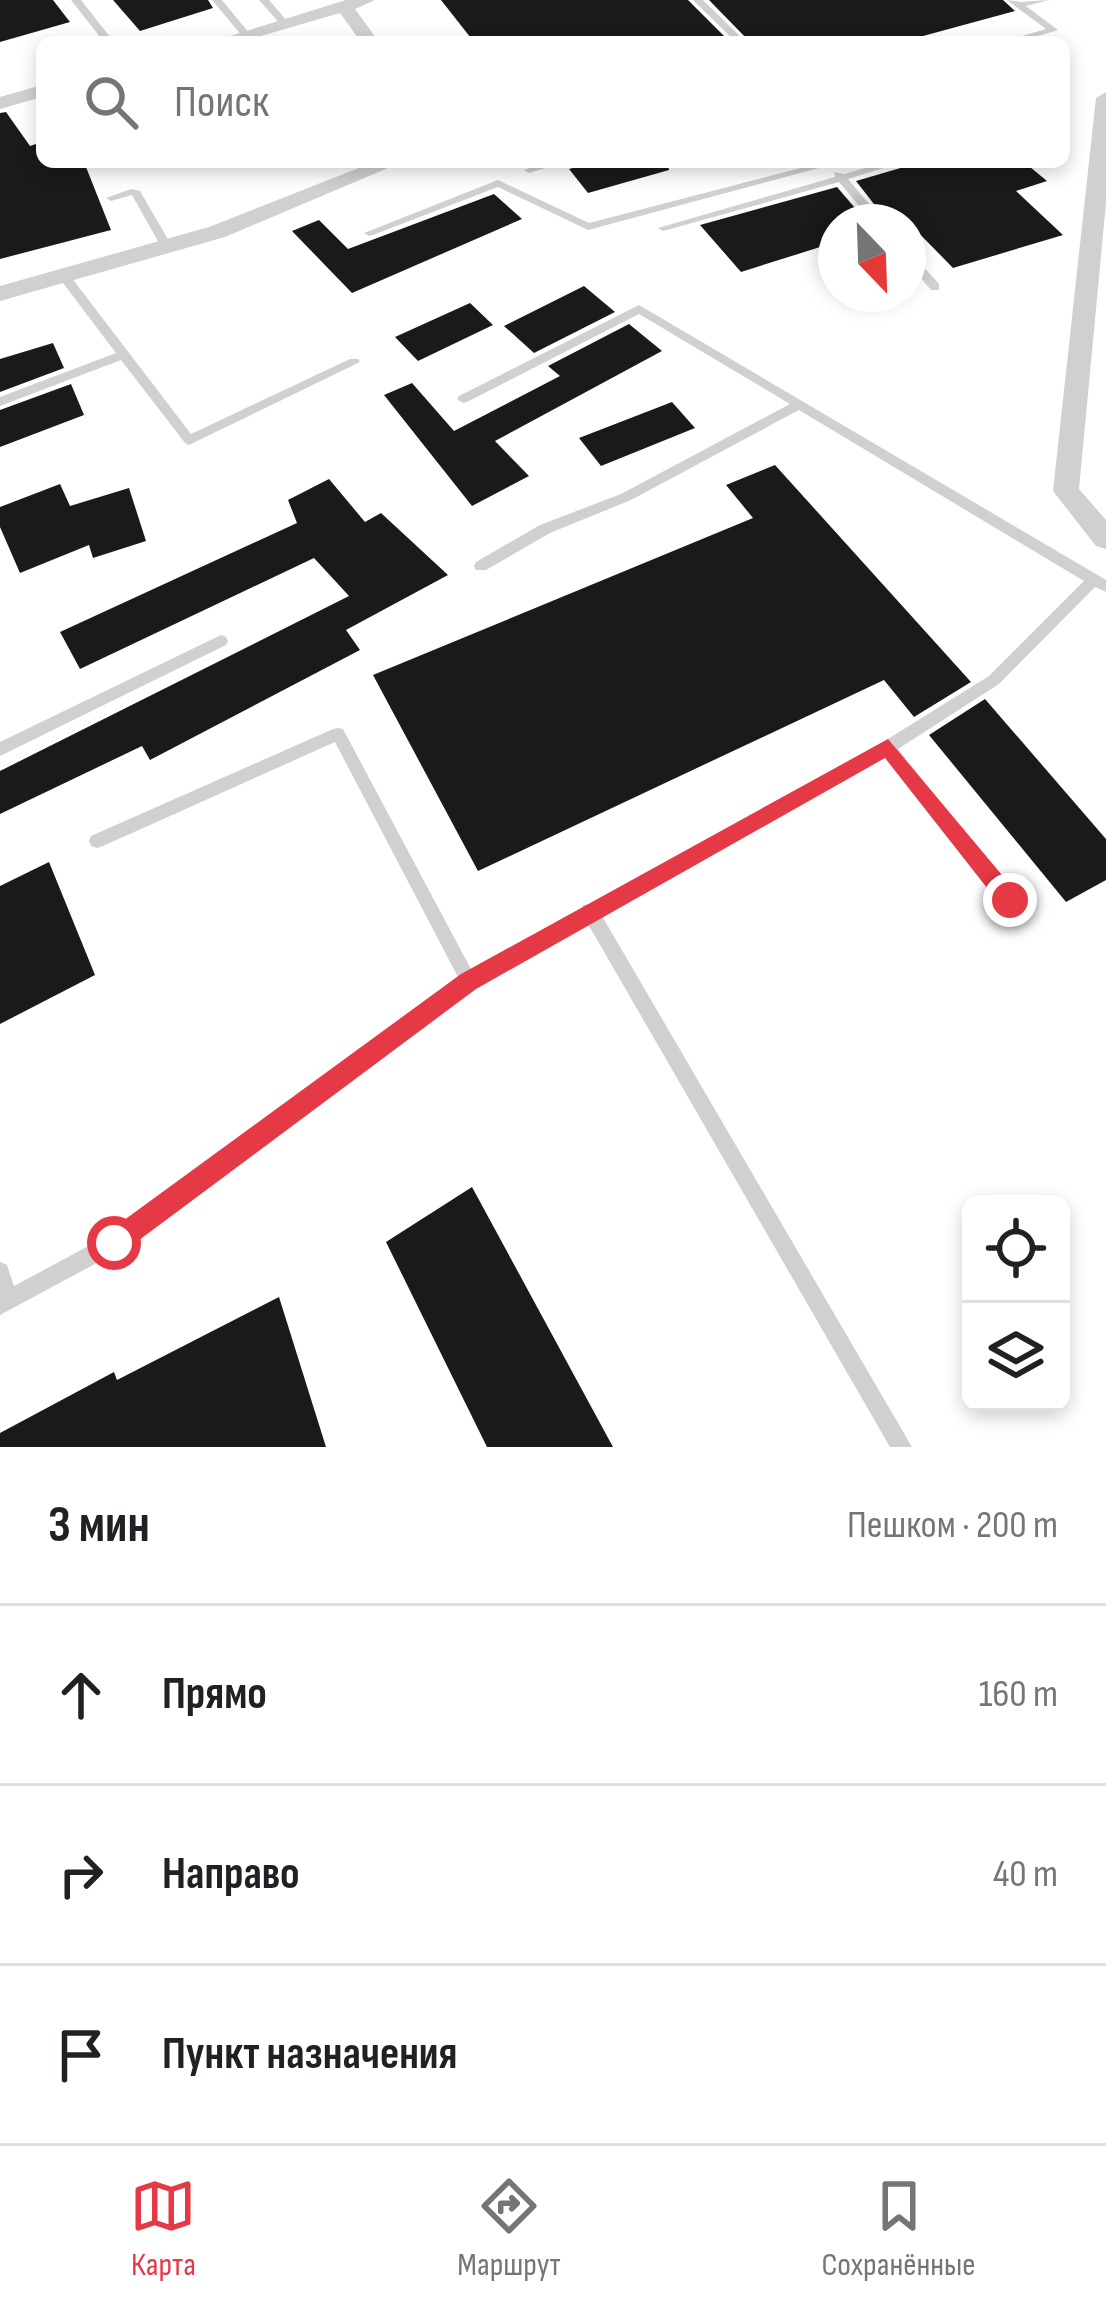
<!DOCTYPE html>
<html lang="ru">
<head>
<meta charset="utf-8">
<style>
  body { margin:0; font-family:"Sofia Sans Condensed",sans-serif; background:#f6f6f6; color:#202124 }
  .controls { position:absolute; right:36px; bottom:36px; display:grid; overflow:hidden; border-radius:18px; box-shadow:0 6px 18px #0003 }
  .controls button { width:108px; height:108px; display:grid; place-items:center; padding:0; border:0; border-bottom:3px solid #e0e0e0; background:#fff; color:#202124; font:60px sans-serif }
  .compass { position:absolute; left:818px; top:204px; width:108px; height:108px; border-radius:50%; background:#fff; box-shadow:0 6px 18px #0003; rotate:157deg }
  .stop { position:absolute; width:36px; height:36px; margin:-27px; border:9px solid #e63946; border-radius:50%; background:#fff }
  .stop.end { background:#e63946; border-color:#fff; box-shadow:0 3px 12px #0008 }
  .list { margin:0; padding:0; list-style:none }
  h2 { display:flex; justify-content:space-between; align-items:center; height:156px; margin:0; padding:0 48px; font-size:51px }
  h2 small { font-size:39px; font-weight:400; color:#757577 }
  .list li { display:grid; grid-template-columns:78px 1fr auto; gap:36px; align-items:center; box-sizing:border-box; height:180px; padding:0 48px; border-top:3px solid #e0e0e0 }
  .list b { display:block; font-size:45px; white-space:nowrap }
  .list em { font-size:39px; font-style:normal; color:#757577 }
  .icon { flex:none; width:66px; height:66px; fill:none; stroke:currentColor; stroke-width:2; stroke-linecap:round; stroke-linejoin:round }
  .map { position:relative; flex:none; width:1106px; height:1447px; overflow:hidden }
  .search { position:absolute; background:#fff; box-shadow:0 6px 18px #0003; left:36px; right:36px; top:36px; height:132px; display:flex; align-items:center; gap:30px; box-sizing:border-box; padding:0 42px; border-radius:18px; color:#757577; font-size:45px }
  .sheet { height:696px; background:#fff }
  nav { display:flex; justify-content:space-around; align-items:center; box-sizing:border-box; height:168px; border-top:3px solid #e0e0e0; background:#fff; font-size:33px; color:#757577 }
  nav a { display:grid; justify-items:center; gap:6px }
  nav .on { color:#e63946 }
  .map>svg:first-child { display:block }
  .building { fill:#1a1a1a }
  .lines { fill:none; stroke-linecap:round; stroke-linejoin:round }
  .lane { fill:#d0d0d0; fill-rule:evenodd }
  .street { fill:#d0d0d0; fill-rule:evenodd }
  .route { fill:#e63946 }
</style>
</head>
<body>
<div class="map">
<svg width="1106" height="1447" viewBox="0 0 1106 1447">
  <rect width="100%" height="100%" fill="#fff"/>
  <g class="building">
    <polygon points="0,0 53,0 70,22 0,42"/>
    <polygon points="113,0 208,0 213,8 140,31"/>
    <polygon points="441,0 688,0 730,42 474,42"/>
    <polygon points="709,0 1003,0 1015,11 901,42 750,42"/>
    <polygon points="6,112 30,146 42,142 42,162 84,162 111,230 0,259 0,113"/>
    <polygon points="595,162 668,162 669,170 588,193 569,169"/>
    <polygon points="921,162 1024,162 1047,181 1016,191 1063,235 953,268 908,222 888,222 856,181"/>
    <polygon points="837,187 867,222 836,222 836,242 741,272 700,225"/>
    <polygon points="494,194 522,219 352,293 292,231 319,220 348,249"/>
    <polygon points="584,286 615,312 534,353 504,326"/>
    <polygon points="470,303 493,325 418,361 395,337"/>
    <polygon points="629,324 662,351 495,441 529,476 472,506 384,395 412,383 454,431 560,376 548,366"/>
    <polygon points="53,343 64,368 0,392 0,359"/>
    <polygon points="71,384 84,415 0,447 0,410"/>
    <polygon points="672,402 695,428 601,466 579,438"/>
    <polygon points="775,465 971,682 914,717 884,680 478,871 373,675 753,518 726,485"/>
    <polygon points="329,479 365,522 381,513 448,575 346,630 360,650 150,760 142,746 0,814 0,771 349,596 314,558 80,669 60,632 297,523 288,500"/>
    <polygon points="60,484 70,506 129,488 146,541 93,558 89,545 20,573 0,527 0,507"/>
    <polygon points="985,699 1106,839 1106,880 1066,902 929,735"/>
    <polygon points="49,862 95,975 0,1024 0,886"/>
    <polygon points="472,1187 613,1447 487,1447 386,1242"/>
    <polygon points="279,1297 326,1447 0,1447 0,1433 114,1372 117,1380"/>
  </g>
  <g class="lines">
    <g class="lane">
      <polygon points="71,0 81,0 114,42 104,42"/>
      <polygon points="212,0 222,0 249,33 249,37 243,37"/>
      <polygon points="259,0 269,0 288,22 288,26 282,26"/>
      <polygon points="693,0 703,0 746,42 736,42"/>
      <polygon points="1007,0 1021,2 1049,0 1026,6 1058,30 1018,42 1002,42 1046,29"/>
      <polygon points="548,162 565,162 529,173 524,170"/>
      <polygon points="824,162 841,162 588,230 498,187 373,235 369,236 364,233 498,180 589,223"/>
      <polygon points="886,162 903,162 848,179 884,222 873,222 839,182 663,231 658,228 835,177 834,172 844,174"/>
      <polygon points="131,189 140,191 173,248 171,250 163,250 132,195 111,201 106,198"/>
      <polygon points="908,252 912,254 939,284 939,290 931,290 908,263"/>
      <polygon points="64,272 68,273 191,434 350,359 358,359 360,362 189,445 185,443 121,360 0,406 0,397 116,353 60,279 60,273"/>
      <polygon points="639,305 1106,580 1106,592 1095,587 999,684 898,749 1015,895 1017,900 1015,905 1009,908 1003,905 886,756 602,916 912,1447 890,1447 588,924 475,988 121,1250 0,1315 0,1262 7,1265 14,1286 107,1236 459,979 335,742 103,846 97,848 91,846 89,841 91,836 333,729 338,728 343,729 472,971 581,910 583,905 593,904 883,742 989,676 1084,581 799,410 631,500 550,533 486,570 476,570 474,566 476,562 540,525 621,494 790,404 639,314 467,402 463,403 457,399 459,396"/>
      <polygon points="221,635 226,637 228,641 226,645 0,756 0,742"/>
    </g>
    <g class="street">
      <polygon points="346,0 375,0 355,9 379,42 361,42 340,13 240,42 211,42"/>
      <polygon points="42,85 42,97 0,109 0,97"/>
      <polygon points="1106,92 1106,203 1079,489 1106,520 1106,549 1096,546 1053,491 1096,98"/>
      <polygon points="374,162 402,162 225,237 0,301 0,286 209,227"/>
    </g>
  </g>
  <polygon class="route" points="888,739 1017,893 1017,907 1002,907 885,758 476,989 123,1252 105,1252 105,1234 461,974"/>
</svg>
<div class="controls">
<button><svg class="icon" aria-label="locate" viewBox="0 0 24 24"><circle cx="12" cy="12" r="6"/><path d="M12 2v4M12 18v4M2 12h4M18 12h4"/></svg></button>
<button><svg class="icon" aria-label="layers" viewBox="0 0 24 24"><path d="M12 4l9 5-9 5-9-5zM3 14l9 5 9-5"/></svg></button>
</div>
<svg class="compass" viewBox="-18 -18 36 36"><path d="M0-13l5 13h-10z" fill="#e53935"/><path d="M0 13l5-13h-10z" fill="#757577"/></svg>
<div class="stop" style="left:114px;top:1243px"></div>
<div class="stop end" style="left:1010px;top:900px"></div>
<div class="search"><svg class="icon" aria-label="search" viewBox="0 0 24 24"><circle cx="10" cy="10" r="6"/><path d="M15 15l6 6"/></svg>Поиск</div>
</div>
<section class="sheet">
<h2>3 мин<small>Пешком · 200 m</small></h2>
<ul class="list">
<li><svg class="icon" aria-label="ahead" viewBox="0 0 24 24"><path d="M12 20V5M6 11l6-6 6 6"/></svg><div><b>Прямо</b></div><em>160 m</em></li>
<li><svg class="icon" aria-label="right" viewBox="0 0 24 24"><path d="M7 20v-9h11M14 6l5 5-5 5"/></svg><div><b>Направо</b></div><em>40 m</em></li>
<li><svg class="icon" aria-label="arrive" viewBox="0 0 24 24"><path d="M6 21V4h12l-3 4 3 4H6"/></svg><div><b>Пункт назначения</b></div></li>
</ul>
</section>
<nav>
<a class="on"><svg class="icon" aria-label="map" viewBox="0 0 24 24"><path d="M3 6l6-2 6 2 6-2v14l-6 2-6-2-6 2zM9 4v14M15 6v14"/></svg>Карта</a>
<a><svg class="icon" aria-label="directions" viewBox="0 0 24 24"><path d="M12 3l9 9-9 9-9-9zM9 14v-3h6M13 9l2 2-2 2"/></svg>Маршрут</a>
<a><svg class="icon" aria-label="saved" viewBox="0 0 24 24"><path d="M7 4h10v16l-5-4-5 4z"/></svg>Сохранённые</a>
</nav>
</body>
</html>
